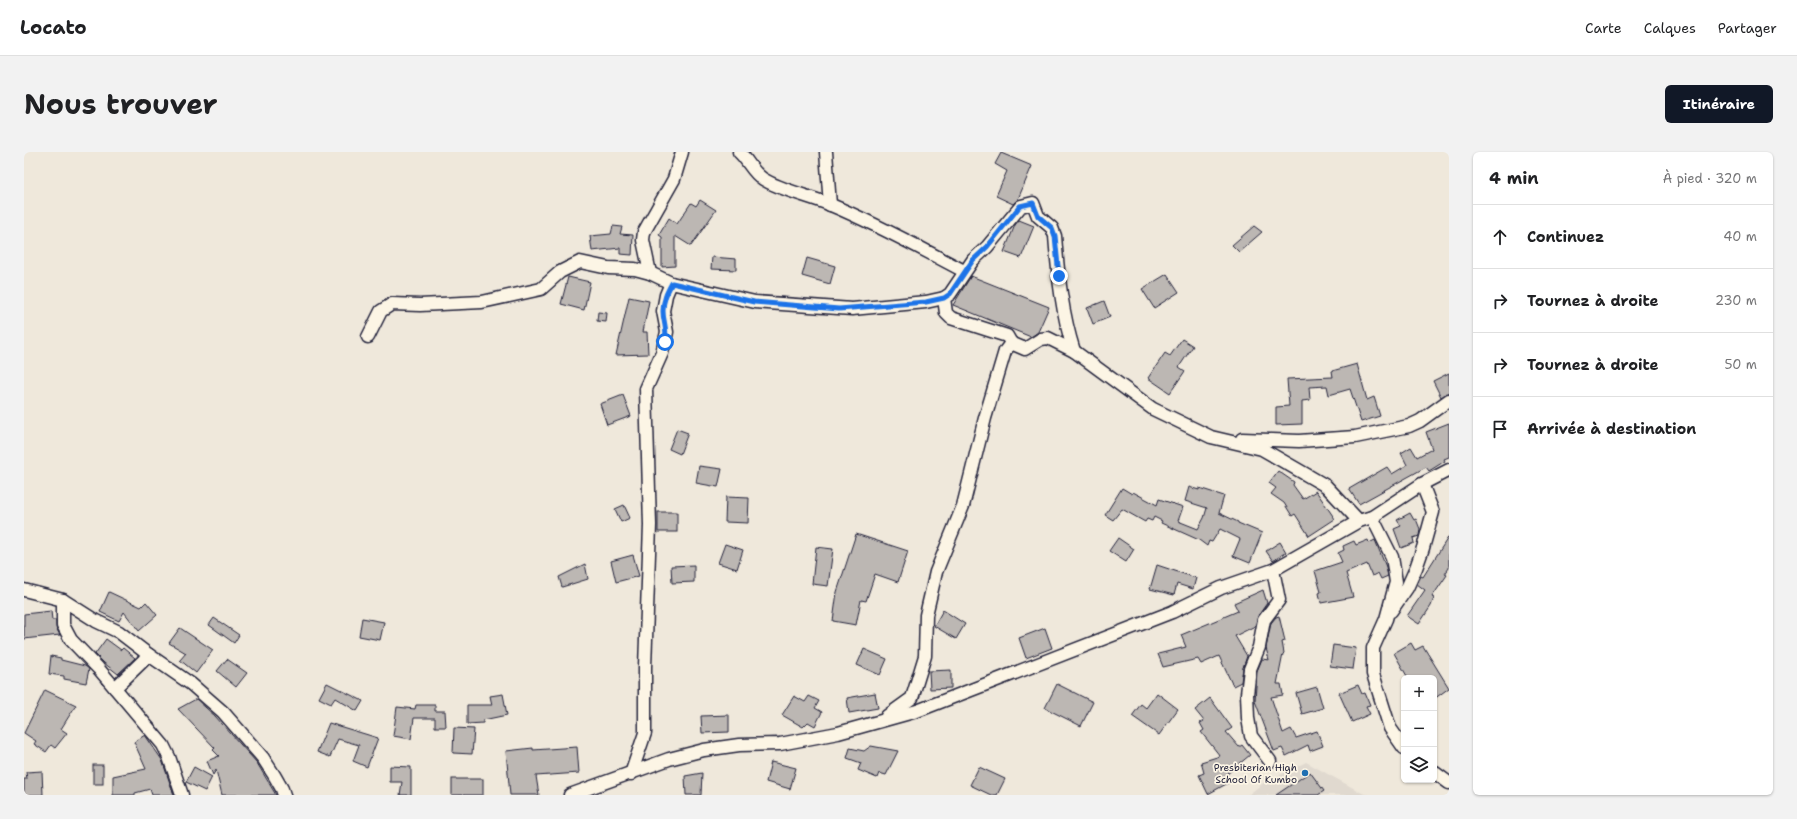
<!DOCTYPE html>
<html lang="fr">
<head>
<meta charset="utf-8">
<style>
  body { margin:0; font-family:"Shantell Sans",sans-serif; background:#f2f2f2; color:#202124 }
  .controls { position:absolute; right:12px; bottom:12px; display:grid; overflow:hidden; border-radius:6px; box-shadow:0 1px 3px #0004 }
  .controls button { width:36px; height:36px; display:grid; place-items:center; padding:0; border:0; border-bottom:1px solid #e0e0e0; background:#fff; color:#202124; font:20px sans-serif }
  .stop { position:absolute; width:12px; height:12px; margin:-9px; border:3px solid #1a73e8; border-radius:50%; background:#fff }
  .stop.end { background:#1a73e8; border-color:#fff; box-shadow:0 1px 4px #0008 }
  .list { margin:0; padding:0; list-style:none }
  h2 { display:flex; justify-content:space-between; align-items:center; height:52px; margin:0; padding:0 16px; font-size:17px }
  h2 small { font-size:13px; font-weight:400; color:#757577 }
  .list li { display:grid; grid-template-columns:26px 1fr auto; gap:12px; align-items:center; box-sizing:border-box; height:64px; padding:0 16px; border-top:1px solid #e0e0e0 }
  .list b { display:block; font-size:15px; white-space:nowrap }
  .list em { font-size:13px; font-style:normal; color:#757577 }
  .icon { flex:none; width:22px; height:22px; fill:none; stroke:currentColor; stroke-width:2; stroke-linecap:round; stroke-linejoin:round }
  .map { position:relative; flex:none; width:1425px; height:643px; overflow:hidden; border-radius:6px }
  header { display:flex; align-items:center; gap:24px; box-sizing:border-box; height:56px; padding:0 20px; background:#fff; border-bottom:1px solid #e0e0e0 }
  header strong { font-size:19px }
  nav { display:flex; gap:22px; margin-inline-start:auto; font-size:14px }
  .intro { display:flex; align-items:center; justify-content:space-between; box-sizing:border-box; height:96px; padding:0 24px }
  h1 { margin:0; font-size:28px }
  .button { padding:10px 18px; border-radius:6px; background:#111827; color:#fff; font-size:14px; font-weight:700 }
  main { display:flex; gap:24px; padding:0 24px }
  aside { flex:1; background:#fff; border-radius:6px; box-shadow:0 1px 3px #0004 }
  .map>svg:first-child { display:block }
  .built { fill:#e0d9cf }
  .building { fill:#bcb7b3; stroke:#22223b }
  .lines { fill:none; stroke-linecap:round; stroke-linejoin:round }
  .minor-casing { stroke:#22223b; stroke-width:15 }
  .minor { stroke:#fcf5e5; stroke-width:12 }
  .route { stroke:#1a73e8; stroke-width:5 }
  .poi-dot { fill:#1f6fb2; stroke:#fcf5e5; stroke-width:1.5 }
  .labels { text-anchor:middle; stroke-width:3.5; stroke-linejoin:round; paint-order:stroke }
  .poi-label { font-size:10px; fill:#22223b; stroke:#fcf5e5; text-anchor:end }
</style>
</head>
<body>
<header>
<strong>Locato</strong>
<nav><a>Carte</a><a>Calques</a><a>Partager</a></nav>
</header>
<div class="intro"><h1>Nous trouver</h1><a class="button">Itinéraire</a></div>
<main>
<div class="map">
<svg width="1425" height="643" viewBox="0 0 1425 643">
  <rect width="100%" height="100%" fill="#efe8db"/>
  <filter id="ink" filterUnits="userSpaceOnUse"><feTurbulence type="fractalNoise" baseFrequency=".025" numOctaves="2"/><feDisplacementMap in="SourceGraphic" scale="8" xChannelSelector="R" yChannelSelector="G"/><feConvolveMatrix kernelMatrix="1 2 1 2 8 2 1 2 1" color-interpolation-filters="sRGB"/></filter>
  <g filter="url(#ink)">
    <polygon class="built" points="1282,610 1340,642 1344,643 1224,643 1238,632"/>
    <g class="building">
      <polygon points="977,1 1008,14 994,47 989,52 972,44 983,19 971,12"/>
      <polygon points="676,48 692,58 667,94 651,84 651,114 638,115 638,85 635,83 645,66 653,72 667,51 672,54"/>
      <polygon points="995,68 1010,74 997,106 980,100 991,73"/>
      <polygon points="589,74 598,75 596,82 609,83 608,103 596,102 596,96 568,99 566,84 587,82"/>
      <polygon points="1230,74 1238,80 1215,100 1208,93"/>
      <polygon points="688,105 712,107 712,118 687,117"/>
      <polygon points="783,106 811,114 806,132 778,124"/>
      <polygon points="1143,122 1155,140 1130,156 1118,137"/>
      <polygon points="947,124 1025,155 1014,180 1007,185 929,153"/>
      <polygon points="544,125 566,130 560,158 537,152"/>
      <polygon points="605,145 625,149 619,180 623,180 624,202 592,203"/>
      <polygon points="1080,149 1086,165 1069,172 1063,156"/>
      <polygon points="574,160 583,161 582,170 573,169"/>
      <polygon points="1158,187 1169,194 1155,215 1161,219 1146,241 1124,226 1141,201 1146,204"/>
      <polygon points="1333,212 1343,248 1350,245 1356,264 1337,270 1326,237 1305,243 1303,234 1285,235 1286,248 1278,249 1278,272 1252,273 1252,255 1265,254 1263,227 1309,225 1308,219"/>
      <polygon points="1425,221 1425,241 1417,245 1409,229"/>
      <polygon points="599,243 607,264 583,273 576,252"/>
      <polygon points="1425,271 1425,305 1420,307 1421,309 1405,319 1402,315 1335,352 1325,337 1363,315 1368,322 1383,313 1377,301 1387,295 1393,305 1408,297 1402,280"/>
      <polygon points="653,277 664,281 656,302 645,297"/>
      <polygon points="675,314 698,317 694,335 672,331"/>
      <polygon points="1254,319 1270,330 1269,333 1279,347 1292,339 1311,367 1285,384 1271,362 1268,364 1260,351 1247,342 1252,336 1245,331"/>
      <polygon points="1165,335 1175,338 1175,336 1200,344 1195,361 1214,370 1214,371 1238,381 1226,411 1209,404 1216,387 1196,377 1188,390 1185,389 1183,394 1175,388 1137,371 1138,369 1130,365 1128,369 1123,367 1121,370 1098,357 1089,368 1081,363 1098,336 1108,342 1109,340 1133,353 1135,347 1159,355 1154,369 1174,377 1180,366 1183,356 1161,349"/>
      <polygon points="702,345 725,346 724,371 701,370"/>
      <polygon points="600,353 606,366 597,370 591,357"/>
      <rect x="634" y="360" width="19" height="20"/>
      <polygon points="1386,361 1390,368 1392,367 1396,377 1395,384 1389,386 1390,391 1377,396 1370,377 1377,374 1373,368"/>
      <polygon points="832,382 884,399 874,430 851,422 842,449 837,448 832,473 809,469 813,440"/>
      <polygon points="1425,384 1425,416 1421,422 1423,423 1408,445 1410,446 1407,454 1395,472 1383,464 1401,438 1393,432 1397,424 1399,425"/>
      <polygon points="1094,386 1110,397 1102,410 1085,399"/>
      <polygon points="1344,388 1345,391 1351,388 1362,415 1364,424 1357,427 1354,421 1348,424 1343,412 1322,421 1329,445 1297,451 1295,441 1297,440 1291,419 1318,410 1314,401 1320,398 1319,394 1330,389 1332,393"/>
      <polygon points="1256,390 1262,400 1249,409 1242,399"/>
      <polygon points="701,392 719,398 713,417 694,411"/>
      <polygon points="792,395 809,397 804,434 788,432"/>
      <polygon points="609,403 615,424 592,430 587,409"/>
      <polygon points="561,412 564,427 538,435 535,425"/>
      <polygon points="670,413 670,430 648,431 647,414"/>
      <polygon points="1133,413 1172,426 1169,437 1153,432 1150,443 1126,437"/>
      <polygon points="1239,438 1243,451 1234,464 1231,474 1211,484 1223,504 1219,516 1217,530 1209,534 1195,504 1177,512 1174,507 1139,515 1134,502 1162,495 1157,483 1214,459 1210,451"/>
      <polygon points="85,440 117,455 122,450 133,463 115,479 100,460 95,469 76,460"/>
      <polygon points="919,458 941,472 932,487 910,474"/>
      <polygon points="27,459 28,468 32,468 32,476 36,483 0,487 0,462"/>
      <polygon points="1255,464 1261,489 1258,490 1260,501 1259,502 1253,532 1257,532 1259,543 1247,545 1259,581 1267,577 1272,586 1293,579 1299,594 1286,599 1284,593 1262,604 1258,596 1250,599 1231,549 1233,519 1238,507 1245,508 1242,496 1247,471 1252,465"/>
      <polygon points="190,466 215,483 210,491 185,473"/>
      <polygon points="338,466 360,470 356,488 335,484"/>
      <polygon points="156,476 189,498 172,521 156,508 162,501 145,491"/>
      <polygon points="1021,476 1028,496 1002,506 995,486"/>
      <polygon points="82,487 97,498 99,496 111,506 94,522 80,511 71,502"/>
      <polygon points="1387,491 1391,498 1399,494 1425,536 1410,547 1410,526 1384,526 1370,501"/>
      <polygon points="1309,493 1332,496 1329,517 1306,514"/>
      <polygon points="840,497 863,507 856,523 833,513"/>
      <polygon points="27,504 37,506 37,508 61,514 65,517 62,531 40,527 40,524 25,522"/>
      <polygon points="203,507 223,521 212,535 193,519"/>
      <polygon points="927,518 927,536 906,537 905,519"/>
      <polygon points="303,531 339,549 333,559 311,546 307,552 295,546"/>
      <polygon points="1033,532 1069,550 1057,574 1021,556"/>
      <polygon points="1334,533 1338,542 1341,541 1346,553 1342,554 1346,562 1328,570 1315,541"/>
      <polygon points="1293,535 1299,556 1278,562 1272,541"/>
      <polygon points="21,538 52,553 37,577 43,581 31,596 27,593 22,600 10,592 12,589 0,581"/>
      <polygon points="851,541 854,556 825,561 823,546"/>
      <polygon points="1133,541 1154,557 1135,583 1108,564 1117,552 1122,556"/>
      <polygon points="479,542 483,563 459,568 459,571 443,572 443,553 468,553 466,544"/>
      <polygon points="770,544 781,550 785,544 795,549 791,556 798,560 791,574 784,570 779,575 758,563"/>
      <polygon points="1186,546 1208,576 1202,580 1215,595 1218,593 1226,603 1203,622 1206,630 1184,642 1175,623 1180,621 1177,610 1196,604 1177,580 1180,578 1176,571 1180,569 1171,558"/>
      <polygon points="172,547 191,564 233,611 252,643 198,643 192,618 189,623 183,609 195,604 189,598 191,596 154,557"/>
      <polygon points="392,553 411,553 411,559 421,559 422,575 411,575 411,566 390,566 387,587 369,584 373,555 391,557"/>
      <polygon points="705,563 705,580 678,581 677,564"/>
      <polygon points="305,571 354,586 343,615 329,609 335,593 314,587 306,605 293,600"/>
      <polygon points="430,576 450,577 448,602 429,601"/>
      <polygon points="121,583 138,608 150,643 128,643 126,637 111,641 111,643 89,643 89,624 122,617 110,590"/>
      <polygon points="847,594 874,599 862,623 855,621 853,626 834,618 837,611 823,606 826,596 840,599"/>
      <polygon points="553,595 555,621 512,624 515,643 486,643 482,599 509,596 509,598"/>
      <polygon points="747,610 772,616 766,637 742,630"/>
      <rect x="69" y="613" width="10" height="19"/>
      <polygon points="366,614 387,615 387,643 376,643 378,630 366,630"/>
      <polygon points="170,615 188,625 181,639 162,630"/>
      <polygon points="955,615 981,627 973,643 967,643 946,633"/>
      <polygon points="18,619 19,643 0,643 0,627 3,627 2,620"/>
      <polygon points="1286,620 1300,639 1294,643 1252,643"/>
      <polygon points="678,621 677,643 662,643 661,624"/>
      <rect x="428" y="627" width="31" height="16"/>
    </g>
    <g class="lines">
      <g class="minor-casing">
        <g id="minor">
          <path d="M715,0C724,8 728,20 739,27C756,38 786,44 807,53C853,72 896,96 940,119"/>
          <polyline points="802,0 806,53"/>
          <polyline points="626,121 619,88 620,80 650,27 658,0"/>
          <polyline points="920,146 922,161 927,166 983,184 987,191 1001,197 1017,187 1024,186 1050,199 1129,257 1187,285 1238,297 1302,334 1335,369"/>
          <path d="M344,185L357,159L368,152L396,153L458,150L517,137L536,120L556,110L584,116L611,117L626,121L647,131L731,150L828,157L902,150L920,146L926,142L949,108L963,95L997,54L1009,51L1014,64L1028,76L1031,84C1034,123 1038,162 1050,199"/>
          <polyline points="1218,287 1275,289 1331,285 1385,274 1396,269 1425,248"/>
          <polyline points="1348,365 1368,405 1372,430 1362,467 1349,496 1349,522 1366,576 1380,596"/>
          <polyline points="0,438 39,448 72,469 95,480 125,503 167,532 199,560 239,606 250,623 258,637 260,643"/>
          <polyline points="39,448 39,473 47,488 74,516 139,593 145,605 158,643"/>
          <polyline points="1367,459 1383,436 1392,416 1399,396 1409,360 1398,332"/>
          <polyline points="91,536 125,503"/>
          <polyline points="863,564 888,546 901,504 902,463 912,420 939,354 961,266 981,199 987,191"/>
          <polyline points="1246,609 1227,584 1224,566 1223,542 1226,517 1235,495 1240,468 1255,448 1249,418"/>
          <polyline points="1410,620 1425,631"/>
          <polyline points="607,622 621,581 621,515 626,373 622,237 638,201 643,180 639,159 642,143 647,131"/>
          <polyline points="546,643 645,607 680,598 715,593 756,592 814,581 893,559 1148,460 1197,436 1249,418 1335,369 1348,365 1398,332 1425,318"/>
        </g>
      </g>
      <use href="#minor" class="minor"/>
    </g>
  </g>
  <g class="lines" filter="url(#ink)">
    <path class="route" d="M641,190C644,176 639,171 639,159C639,148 643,140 648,131L730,150L815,157L902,150L920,146L926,142L949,108L963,95L996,54L1009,51L1014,64L1028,76L1031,84L1035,124"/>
  </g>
  <circle class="poi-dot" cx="1281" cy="621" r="4"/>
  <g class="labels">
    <g class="poi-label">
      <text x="1273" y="619">Presbiterian High<tspan x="1273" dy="12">School Of Kumbo</tspan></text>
    </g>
  </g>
</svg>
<div class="controls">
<button>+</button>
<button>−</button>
<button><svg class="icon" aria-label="layers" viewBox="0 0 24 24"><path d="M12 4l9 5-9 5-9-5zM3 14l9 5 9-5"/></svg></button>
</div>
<div class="stop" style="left:641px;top:190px"></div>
<div class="stop end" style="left:1035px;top:124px"></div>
</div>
<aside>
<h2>4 min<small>À pied · 320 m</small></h2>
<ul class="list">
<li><svg class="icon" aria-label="ahead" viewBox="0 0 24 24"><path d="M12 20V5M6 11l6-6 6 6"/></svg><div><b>Continuez</b></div><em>40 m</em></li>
<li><svg class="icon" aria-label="right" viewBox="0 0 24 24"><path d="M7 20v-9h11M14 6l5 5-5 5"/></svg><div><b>Tournez à droite</b></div><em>230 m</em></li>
<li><svg class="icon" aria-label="right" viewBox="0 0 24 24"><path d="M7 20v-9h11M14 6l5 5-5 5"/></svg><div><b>Tournez à droite</b></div><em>50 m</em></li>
<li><svg class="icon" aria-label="arrive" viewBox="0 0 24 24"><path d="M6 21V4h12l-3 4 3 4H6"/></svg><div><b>Arrivée à destination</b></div></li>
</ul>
</aside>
</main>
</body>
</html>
